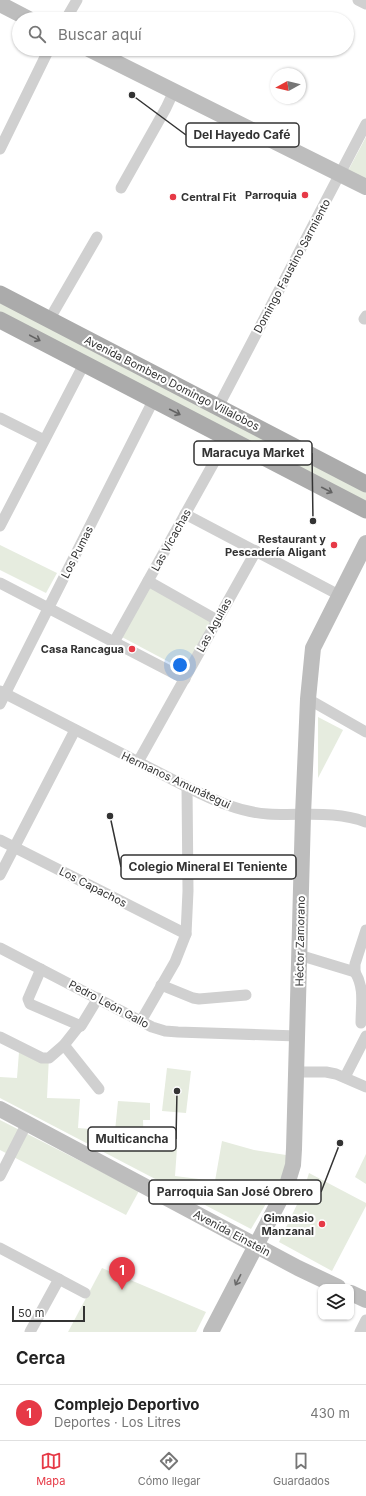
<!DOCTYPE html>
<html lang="es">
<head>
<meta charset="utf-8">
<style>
  body { margin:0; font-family:Inter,sans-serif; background:#f6f6f6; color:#222 }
  .controls { position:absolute; right:12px; bottom:12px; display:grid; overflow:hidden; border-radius:8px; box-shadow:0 1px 3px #0004 }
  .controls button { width:36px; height:36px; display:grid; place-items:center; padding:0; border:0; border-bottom:1px solid #e0e0e0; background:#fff; color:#222; font:20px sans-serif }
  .compass { position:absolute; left:270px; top:68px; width:36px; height:36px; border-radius:50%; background:#fff; box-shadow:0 1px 3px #0004; rotate:262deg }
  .scale { position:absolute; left:12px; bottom:10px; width:73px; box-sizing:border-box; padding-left:4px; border:2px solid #333; border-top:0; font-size:11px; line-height:14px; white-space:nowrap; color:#333; -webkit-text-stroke:3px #fff; paint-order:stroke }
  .you { position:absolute; left:180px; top:665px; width:14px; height:14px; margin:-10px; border:3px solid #fff; border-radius:50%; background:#1a73e8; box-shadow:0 0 0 6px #1a73e833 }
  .badge { display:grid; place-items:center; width:26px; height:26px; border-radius:50%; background:#e63946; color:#fff; font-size:13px; font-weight:700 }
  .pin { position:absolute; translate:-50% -33px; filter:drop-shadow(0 1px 2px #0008) }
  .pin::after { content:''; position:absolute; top:21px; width:14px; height:12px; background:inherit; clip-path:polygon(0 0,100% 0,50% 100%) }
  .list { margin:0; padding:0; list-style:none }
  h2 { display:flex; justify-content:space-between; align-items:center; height:52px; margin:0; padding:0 16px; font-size:17px }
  h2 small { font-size:13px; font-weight:400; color:#767676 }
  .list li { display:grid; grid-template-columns:26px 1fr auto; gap:12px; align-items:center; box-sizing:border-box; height:56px; padding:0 16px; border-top:1px solid #e0e0e0 }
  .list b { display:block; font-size:15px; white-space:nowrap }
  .list p { margin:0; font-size:13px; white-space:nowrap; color:#767676 }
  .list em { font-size:13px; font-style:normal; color:#767676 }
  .icon { flex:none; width:22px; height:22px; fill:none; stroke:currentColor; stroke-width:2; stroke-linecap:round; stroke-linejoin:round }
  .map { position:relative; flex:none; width:366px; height:1332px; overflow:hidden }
  .search { position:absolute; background:#fff; box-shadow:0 1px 3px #0004; left:12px; right:12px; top:12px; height:44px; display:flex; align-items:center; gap:10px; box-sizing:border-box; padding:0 14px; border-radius:22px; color:#767676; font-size:15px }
  .sheet { height:108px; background:#fff }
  nav { display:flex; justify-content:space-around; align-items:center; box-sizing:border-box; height:56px; border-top:1px solid #e0e0e0; background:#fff; font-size:11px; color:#767676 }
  nav a { display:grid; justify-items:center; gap:2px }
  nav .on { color:#e63946 }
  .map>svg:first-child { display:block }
  .green { fill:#e6ecdf }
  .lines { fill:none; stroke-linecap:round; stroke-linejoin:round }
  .street { stroke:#d0d0d0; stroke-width:11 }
  .secondary { stroke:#bdbdbd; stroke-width:16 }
  .primary { stroke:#ababab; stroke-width:17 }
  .oneway { stroke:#636363 }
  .oneway2 { stroke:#6a6a6a }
  .poi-dot { fill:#e63946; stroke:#fff; stroke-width:1.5 }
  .labels { text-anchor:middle; stroke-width:4; stroke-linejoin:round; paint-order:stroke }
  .poi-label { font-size:11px; font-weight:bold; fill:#333; stroke:#fff; text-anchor:end }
  .street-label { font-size:11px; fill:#333; stroke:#fff }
  .leader { fill:none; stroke:#333; stroke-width:1.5 }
  .callout-dot { fill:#333; stroke:#fff; stroke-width:1.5 }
  .callout { fill:#fff; stroke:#333; stroke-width:1.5 }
  .callout-label { font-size:12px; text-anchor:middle; font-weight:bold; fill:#333 }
</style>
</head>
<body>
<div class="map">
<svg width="366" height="1332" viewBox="0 0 366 1332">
  <rect width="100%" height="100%" fill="#fff"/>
  <g class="green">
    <polygon points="366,137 366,192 342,182"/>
    <polygon points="0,299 366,486 366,504 0,315"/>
    <polygon points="0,545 57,573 46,593 0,570"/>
    <polygon points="149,584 214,620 186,671 120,636"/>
    <polygon points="318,717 343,730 318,778"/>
    <polygon points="19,1052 49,1056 47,1098 80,1099 78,1128 115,1131 118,1101 150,1103 150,1120 143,1120 144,1147 177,1148 175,1176 215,1181 222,1141 254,1150 286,1155 286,1168 280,1180 251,1229 0,1098 0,1077 17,1078"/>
    <polygon points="167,1068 191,1071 186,1113 162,1111"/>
    <polygon points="0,1120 139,1191 126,1215 0,1150"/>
    <polygon points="366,1154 366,1184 355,1177"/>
    <polygon points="309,1173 366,1203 366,1206 332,1271 279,1242 303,1192"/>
    <polygon points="102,1268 206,1312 196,1332 68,1332"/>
  </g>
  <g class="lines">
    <g class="street">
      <polyline points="358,0 366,4"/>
      <polyline points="66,19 77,0"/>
      <polyline points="0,149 49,49"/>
      <polyline points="121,188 166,108 174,91"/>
      <polyline points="364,319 366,316"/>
      <polyline points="49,320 97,237"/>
      <polyline points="218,407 366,124"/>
      <polyline points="0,418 44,440"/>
      <polyline points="185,514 339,595"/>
      <polyline points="0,526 84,364"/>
      <polyline points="148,581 217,620"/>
      <polyline points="0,583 185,679"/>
      <polyline points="114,642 227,439"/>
      <path d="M0,691L187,787C213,800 239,812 268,814C301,816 335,810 366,822"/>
      <polyline points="308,699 366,732"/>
      <polyline points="0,704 153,401"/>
      <polyline points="138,762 256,551"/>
      <polyline points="0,840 186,934"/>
      <polyline points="0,875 75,730"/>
      <polyline points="0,948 152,1027 165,1031 178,1032 297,1036"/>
      <polyline points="299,955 355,972 355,964 366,930"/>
      <polyline points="41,969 28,999 30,1004 81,1026 98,998"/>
      <path d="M355,972C365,989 361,1004 361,1023"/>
      <polyline points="161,985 193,998 199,999 246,995"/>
      <polyline points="141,1021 175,962 186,934 188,891 187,787"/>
      <polyline points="0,1037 42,1058 49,1058 64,1045 79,1026"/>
      <polyline points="64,1045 99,1089"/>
      <polyline points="297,1072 326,1072 336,1074 366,1087"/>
      <polyline points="345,1077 366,1036"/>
      <polyline points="0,1176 27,1123"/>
      <polyline points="0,1248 85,1293"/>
      <polyline points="30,1332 59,1279"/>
      <polyline points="360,1332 366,1320"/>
    </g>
    <g class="secondary">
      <polyline points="0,4 29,19"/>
      <polyline points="89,49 366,187"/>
      <polyline points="0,1109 298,1268 338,1287"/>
      <polyline points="351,1293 366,1300"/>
      <polyline points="211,1332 286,1188 293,1165 294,1149 303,815 308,699 313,648 366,543"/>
    </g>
    <g class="primary">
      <polyline points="0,294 366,484"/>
      <polyline points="0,320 366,510"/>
    </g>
  </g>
  <defs><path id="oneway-shaft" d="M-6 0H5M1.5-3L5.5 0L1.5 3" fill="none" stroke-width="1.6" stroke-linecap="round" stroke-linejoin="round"/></defs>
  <g class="oneway">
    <use href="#oneway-shaft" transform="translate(35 338) rotate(28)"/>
    <use href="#oneway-shaft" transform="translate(175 412) rotate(27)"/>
    <use href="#oneway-shaft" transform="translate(327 490) rotate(27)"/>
  </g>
  <use class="oneway2" href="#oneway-shaft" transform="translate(238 1280) rotate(117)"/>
  <g class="poi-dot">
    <circle cx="305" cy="195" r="4"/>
    <circle cx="173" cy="197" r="4"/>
    <circle cx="334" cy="545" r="4"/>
    <circle cx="132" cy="649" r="4"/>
    <circle cx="322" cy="1224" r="4"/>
  </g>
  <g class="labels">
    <g class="poi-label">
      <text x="297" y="199">Parroquia</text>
      <text x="181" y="201" text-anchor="start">Central Fit</text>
      <text x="326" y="543">Restaurant y<tspan x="326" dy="13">Pescadería Aligant</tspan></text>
      <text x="124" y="653">Casa Rancagua</text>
      <text x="314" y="1222">Gimnasio<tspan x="314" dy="13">Manzanal</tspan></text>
    </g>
    <g class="street-label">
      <text transform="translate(292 266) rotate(-62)" y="4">Domingo Faustino Sarmiento</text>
      <text transform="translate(172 383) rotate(27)" y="4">Avenida Bombero Domingo Villalobos</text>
      <text transform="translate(171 540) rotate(-61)" y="4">Las Vicachas</text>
      <text transform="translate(77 552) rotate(-63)" y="4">Los Pumas</text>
      <text transform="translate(214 625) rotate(-61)" y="4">Las Aguilas</text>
      <text transform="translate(176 780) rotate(25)" y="4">Hermanos Amunátegui</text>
      <text transform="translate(93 887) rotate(27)" y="4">Los Capachos</text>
      <text transform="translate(300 941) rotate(-89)" y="4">Héctor Zamorano</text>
      <text transform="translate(109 1004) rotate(28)" y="4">Pedro León Gallo</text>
      <text transform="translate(232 1233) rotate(28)" y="4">Avenida Einstein</text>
    </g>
  </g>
  <path class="leader" d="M132 95L186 135M313 521L312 453M110 816L121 867M177 1091L176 1139M340 1143L321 1192"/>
  <g class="callout-dot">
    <circle cx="132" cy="95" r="4"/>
    <circle cx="313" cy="521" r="4"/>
    <circle cx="110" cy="816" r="4"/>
    <circle cx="177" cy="1091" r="4"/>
    <circle cx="340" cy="1143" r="4"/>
  </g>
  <g class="callout">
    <rect x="186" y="123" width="113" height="24" rx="4"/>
    <rect x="194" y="441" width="118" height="24" rx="4"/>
    <rect x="121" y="855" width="175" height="24" rx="4"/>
    <rect x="88" y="1127" width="88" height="24" rx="4"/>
    <rect x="149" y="1180" width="172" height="24" rx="4"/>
  </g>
  <g class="callout-label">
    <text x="242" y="139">Del Hayedo Café</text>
    <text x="253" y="457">Maracuya Market</text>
    <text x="208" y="871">Colegio Mineral El Teniente</text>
    <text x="132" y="1143">Multicancha</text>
    <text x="235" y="1196">Parroquia San José Obrero</text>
  </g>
</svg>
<div class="controls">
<button><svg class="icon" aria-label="layers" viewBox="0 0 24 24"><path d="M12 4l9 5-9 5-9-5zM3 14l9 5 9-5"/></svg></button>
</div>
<svg class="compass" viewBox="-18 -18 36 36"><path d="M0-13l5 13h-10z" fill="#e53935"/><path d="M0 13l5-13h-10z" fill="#767676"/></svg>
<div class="scale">50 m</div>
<div class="you"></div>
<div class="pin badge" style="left:122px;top:1290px">1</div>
<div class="search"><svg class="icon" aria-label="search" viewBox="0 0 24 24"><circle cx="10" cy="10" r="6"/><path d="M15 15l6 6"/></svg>Buscar aquí</div>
</div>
<section class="sheet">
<h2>Cerca<small></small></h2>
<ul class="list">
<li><span class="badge">1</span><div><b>Complejo Deportivo</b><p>Deportes · Los Litres</p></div><em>430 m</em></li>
</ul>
</section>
<nav>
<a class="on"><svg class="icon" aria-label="map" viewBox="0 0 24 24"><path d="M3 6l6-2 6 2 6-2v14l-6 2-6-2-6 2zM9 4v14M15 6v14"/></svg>Mapa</a>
<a><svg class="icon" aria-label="directions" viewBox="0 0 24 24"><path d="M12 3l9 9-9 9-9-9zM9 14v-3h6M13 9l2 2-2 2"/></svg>Cómo llegar</a>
<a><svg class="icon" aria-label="saved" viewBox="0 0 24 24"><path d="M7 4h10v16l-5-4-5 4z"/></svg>Guardados</a>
</nav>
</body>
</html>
